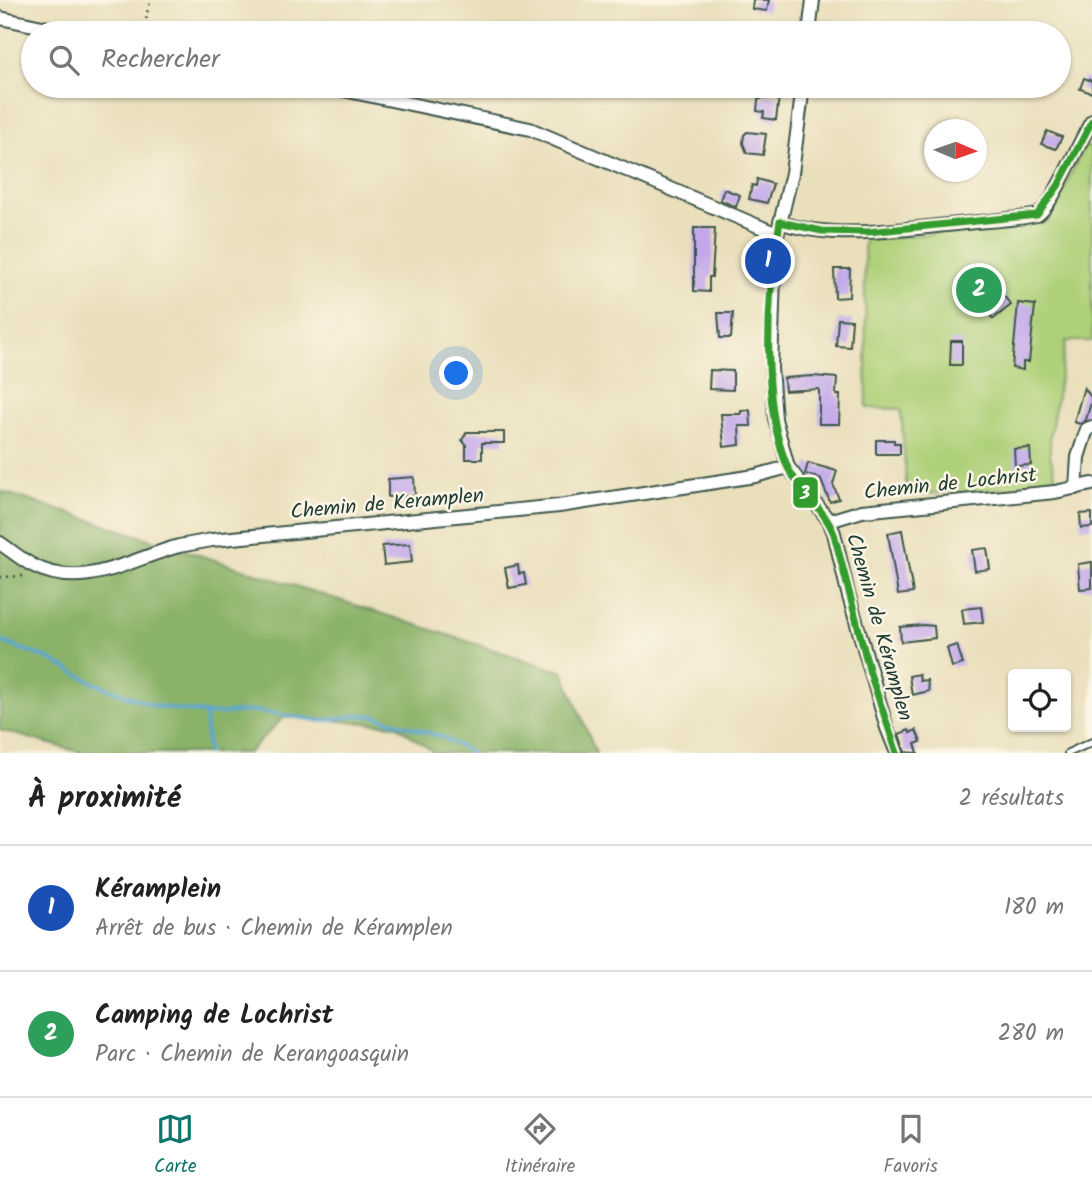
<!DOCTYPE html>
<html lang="fr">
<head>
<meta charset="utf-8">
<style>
  body { margin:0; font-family:Kalam,sans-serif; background:#f6f6f6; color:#222 }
  .controls { position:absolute; right:21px; bottom:21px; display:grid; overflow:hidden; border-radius:7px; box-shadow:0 2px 5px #0004 }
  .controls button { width:63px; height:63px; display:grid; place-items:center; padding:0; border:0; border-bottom:2px solid #e0e0e0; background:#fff; color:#222; font:35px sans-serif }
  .compass { position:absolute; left:924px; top:119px; width:63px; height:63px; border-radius:50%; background:#fff; box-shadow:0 2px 5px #0004; rotate:92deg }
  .you { position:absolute; left:457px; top:374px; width:24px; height:24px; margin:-18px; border:5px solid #fff; border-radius:50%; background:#1a73e8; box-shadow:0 0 0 10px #1a73e833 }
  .badge { display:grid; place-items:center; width:46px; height:46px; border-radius:50%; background:#0f766e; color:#fff; font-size:23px; font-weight:700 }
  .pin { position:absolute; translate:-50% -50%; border:4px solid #fff; box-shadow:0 2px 7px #0006 }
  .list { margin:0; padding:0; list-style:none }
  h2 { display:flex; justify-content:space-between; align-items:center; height:91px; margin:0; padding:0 28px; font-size:30px }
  h2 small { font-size:23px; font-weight:400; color:#767676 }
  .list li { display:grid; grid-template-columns:46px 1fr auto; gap:21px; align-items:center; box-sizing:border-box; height:126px; padding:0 28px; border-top:2px solid #e0e0e0 }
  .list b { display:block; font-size:26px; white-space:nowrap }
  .list p { margin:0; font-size:23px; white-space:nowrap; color:#767676 }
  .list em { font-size:23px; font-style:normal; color:#767676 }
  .icon { flex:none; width:38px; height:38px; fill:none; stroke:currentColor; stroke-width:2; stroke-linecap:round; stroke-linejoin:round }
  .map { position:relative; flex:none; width:1092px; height:753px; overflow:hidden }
  .search { position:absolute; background:#fff; box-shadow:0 2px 5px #0004; left:21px; right:21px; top:21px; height:77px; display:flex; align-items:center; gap:18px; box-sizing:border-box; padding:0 24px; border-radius:38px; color:#767676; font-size:26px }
  .sheet { height:343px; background:#fff }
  nav { display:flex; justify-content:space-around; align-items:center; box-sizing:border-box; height:98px; border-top:2px solid #e0e0e0; background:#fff; font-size:19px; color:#767676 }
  nav a { display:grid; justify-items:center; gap:4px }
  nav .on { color:#0f766e }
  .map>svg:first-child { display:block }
  .green { fill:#aed078; stroke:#668656; stroke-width:2 }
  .forest { fill:#8ab268; stroke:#54784e; stroke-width:2 }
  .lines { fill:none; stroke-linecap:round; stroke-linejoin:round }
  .stream { stroke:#5aa6d2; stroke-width:3.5 }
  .building { fill:#c2a8eb }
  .lane-casing { stroke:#3d5548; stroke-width:10 }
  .street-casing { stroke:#3d5548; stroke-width:16 }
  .path { stroke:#3d5548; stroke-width:2.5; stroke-dasharray:2 5; stroke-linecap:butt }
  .lane { stroke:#fff; stroke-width:6 }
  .street { stroke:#fff; stroke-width:12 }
  .bus-1-casing { stroke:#fcf5e5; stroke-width:12 }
  .bus-1 { stroke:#339c2e; stroke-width:7 }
  .labels { text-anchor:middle; stroke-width:5; stroke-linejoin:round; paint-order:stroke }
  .street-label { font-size:21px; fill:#1f3d34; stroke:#fcf5e5 }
  .line-badge { stroke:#fcf5e5; stroke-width:2.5 }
  .badge-label { font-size:19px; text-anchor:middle; font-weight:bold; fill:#fff }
</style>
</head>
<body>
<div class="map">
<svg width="1092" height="753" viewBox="0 0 1092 753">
  <rect width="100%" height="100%" fill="#fcf5e5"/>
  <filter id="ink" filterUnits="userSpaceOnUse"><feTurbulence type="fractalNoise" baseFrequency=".0143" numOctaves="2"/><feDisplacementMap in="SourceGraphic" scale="14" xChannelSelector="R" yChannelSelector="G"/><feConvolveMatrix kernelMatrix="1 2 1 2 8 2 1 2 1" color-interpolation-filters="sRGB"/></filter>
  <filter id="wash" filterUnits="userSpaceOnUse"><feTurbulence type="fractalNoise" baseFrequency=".00686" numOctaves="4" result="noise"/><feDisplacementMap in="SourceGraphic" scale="28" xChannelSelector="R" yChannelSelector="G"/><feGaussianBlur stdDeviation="1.57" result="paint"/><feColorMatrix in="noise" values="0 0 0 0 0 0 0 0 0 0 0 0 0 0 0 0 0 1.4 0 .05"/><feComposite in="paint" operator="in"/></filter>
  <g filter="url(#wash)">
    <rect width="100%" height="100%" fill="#e9dfbb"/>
    <polygon class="green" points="1084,146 1092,147 1092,341 1066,341 1050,437 1050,455 1058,486 907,495 901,409 867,408 864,240 1048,222"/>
    <polygon class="forest" points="0,491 563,672 596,753 435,753 396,725 284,717 248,753 83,753 0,730"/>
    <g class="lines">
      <g class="stream">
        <polyline points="0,641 49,659 94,683 155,706 210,714 257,711 322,721 361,715 375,716 442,737 472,753"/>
        <polyline points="205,714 208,753"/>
      </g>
    </g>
    <g id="blocks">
      <g class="building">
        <polygon points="753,0 769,0 767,11 752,9"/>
        <polygon points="1084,78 1092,81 1092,93 1080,89"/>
        <polygon points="765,94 779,96 776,120 763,118 764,112 757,111 758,100 765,97"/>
        <polygon points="1047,131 1062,137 1056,149 1041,144"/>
        <polygon points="747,132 766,134 763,155 747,153 743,143 744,135"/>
        <polygon points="757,179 773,184 767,203 749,199 752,185 756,186"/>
        <polygon points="724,189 740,195 736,207 720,200"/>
        <polygon points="694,228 715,228 712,277 709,277 709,292 694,291"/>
        <polygon points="834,269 850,269 849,297 835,298"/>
        <polygon points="1000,291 1011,305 993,319 982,305"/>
        <polygon points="1018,303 1035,305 1029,362 1023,362 1023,370 1012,368"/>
        <polygon points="718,313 733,313 731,338 720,338"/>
        <polygon points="838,319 852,320 850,347 836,346"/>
        <polygon points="951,341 962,341 962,365 950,365"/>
        <polygon points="710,370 733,371 733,390 709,389"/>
        <polygon points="813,376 837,378 836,395 840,395 839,424 819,424 819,389 785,391 784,378"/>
        <polygon points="1084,387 1092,399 1086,420 1080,424 1074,422"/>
        <polygon points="750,410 751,426 739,426 740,445 724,447 721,414 741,414 741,411"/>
        <polygon points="467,432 504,432 504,443 482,443 482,459 466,459 466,445 462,440"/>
        <polygon points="876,440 894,440 894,443 900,443 900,454 876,454"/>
        <polygon points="1030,448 1031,465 1015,466 1014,449"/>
        <polygon points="808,463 837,471 833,484 839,499 830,502 820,478 805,474"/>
        <polygon points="414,477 415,496 388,497 388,479"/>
        <polygon points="1092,513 1092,527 1081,528 1080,514"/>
        <polygon points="902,530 913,593 898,595 888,533"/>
        <polygon points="410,544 412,562 384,565 382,546"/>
        <polygon points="987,548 990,569 975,571 972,550"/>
        <polygon points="1092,562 1092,588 1080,589 1078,564"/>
        <polygon points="518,565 519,574 524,573 526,585 509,588 505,568"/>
        <polygon points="981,607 983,622 964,624 962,609"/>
        <polygon points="924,625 934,626 935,638 901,642 900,627"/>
        <polygon points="957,645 963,664 952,667 947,648"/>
        <polygon points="919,674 920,681 927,680 929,691 912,695 909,676"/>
        <polygon points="909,730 910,733 916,730 921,742 915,744 918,753 905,752 899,734"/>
      </g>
    </g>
  </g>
  <g filter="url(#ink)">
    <use href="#blocks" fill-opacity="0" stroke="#3d5548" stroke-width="2"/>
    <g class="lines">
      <g class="lane-casing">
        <polyline id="lane" points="1068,753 1092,742"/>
      </g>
      <g class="street-casing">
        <g id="street">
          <polyline points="0,18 71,33"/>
          <polyline points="809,33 813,0"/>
          <polyline points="324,86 530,129 777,234"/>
          <polyline points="803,86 792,173 775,244 771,368 775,419 788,467 829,521 834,533 848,593 887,728 897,753"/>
          <path d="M780,222C833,241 902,229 957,224C983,221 1011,220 1037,215C1054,204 1078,143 1092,121"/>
          <polyline points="1076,488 1078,457 1087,429 1092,427"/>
          <polyline points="829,521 862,511 1055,492 1092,484"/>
          <path d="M0,543C10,550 21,559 32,565C83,592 130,559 179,546C190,544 201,542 212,540L559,506L755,476L788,467"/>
        </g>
      </g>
      <g class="path">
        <polyline points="144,33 148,8 151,0"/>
        <polyline points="0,577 25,576"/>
      </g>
      <use href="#lane" class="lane"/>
      <use href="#street" class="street"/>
      <g class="bus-1-casing">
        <g id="bus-1">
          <path d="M780,222C767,290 760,404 788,468C800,492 824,508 834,534L870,673L897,753"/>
          <polyline points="780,222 822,231 868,232 1037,215 1058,186 1092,121"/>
        </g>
      </g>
      <use href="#bus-1" class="bus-1"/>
    </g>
  </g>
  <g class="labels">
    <g class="street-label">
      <text transform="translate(950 483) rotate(-6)" y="7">Chemin de Lochrist</text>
      <text transform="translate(387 503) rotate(-5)" y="7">Chemin de Keramplen</text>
      <text transform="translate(880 627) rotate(74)" y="7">Chemin de Kéramplen</text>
    </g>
  </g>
  <rect class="line-badge" x="792" y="476" width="27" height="33" rx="7" fill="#339c2e"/>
  <g class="badge-label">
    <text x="805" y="499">3</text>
  </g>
</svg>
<div class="controls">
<button><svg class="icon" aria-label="locate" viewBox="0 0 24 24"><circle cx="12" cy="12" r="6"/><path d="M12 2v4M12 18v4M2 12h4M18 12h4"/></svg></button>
</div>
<svg class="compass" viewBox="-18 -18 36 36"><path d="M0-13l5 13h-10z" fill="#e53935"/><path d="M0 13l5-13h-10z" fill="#767676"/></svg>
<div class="you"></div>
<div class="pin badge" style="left:768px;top:261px;background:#1a4fb4">1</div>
<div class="pin badge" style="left:979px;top:290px;background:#2e9e5b">2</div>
<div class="search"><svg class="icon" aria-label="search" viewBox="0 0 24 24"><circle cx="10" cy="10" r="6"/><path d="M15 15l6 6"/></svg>Rechercher</div>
</div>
<section class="sheet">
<h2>À proximité<small>2 résultats</small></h2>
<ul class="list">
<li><span class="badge" style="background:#1a4fb4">1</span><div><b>Kéramplein</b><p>Arrêt de bus · Chemin de Kéramplen</p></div><em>180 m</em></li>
<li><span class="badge" style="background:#2e9e5b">2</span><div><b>Camping de Lochrist</b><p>Parc · Chemin de Kerangoasquin</p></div><em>280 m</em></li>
</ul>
</section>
<nav>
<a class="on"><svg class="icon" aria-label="map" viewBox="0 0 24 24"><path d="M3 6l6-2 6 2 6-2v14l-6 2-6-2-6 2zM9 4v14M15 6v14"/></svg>Carte</a>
<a><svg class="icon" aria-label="directions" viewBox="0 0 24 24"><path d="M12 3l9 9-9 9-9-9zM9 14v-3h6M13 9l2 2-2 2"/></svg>Itinéraire</a>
<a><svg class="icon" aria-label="saved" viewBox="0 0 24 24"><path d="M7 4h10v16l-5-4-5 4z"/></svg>Favoris</a>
</nav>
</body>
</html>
